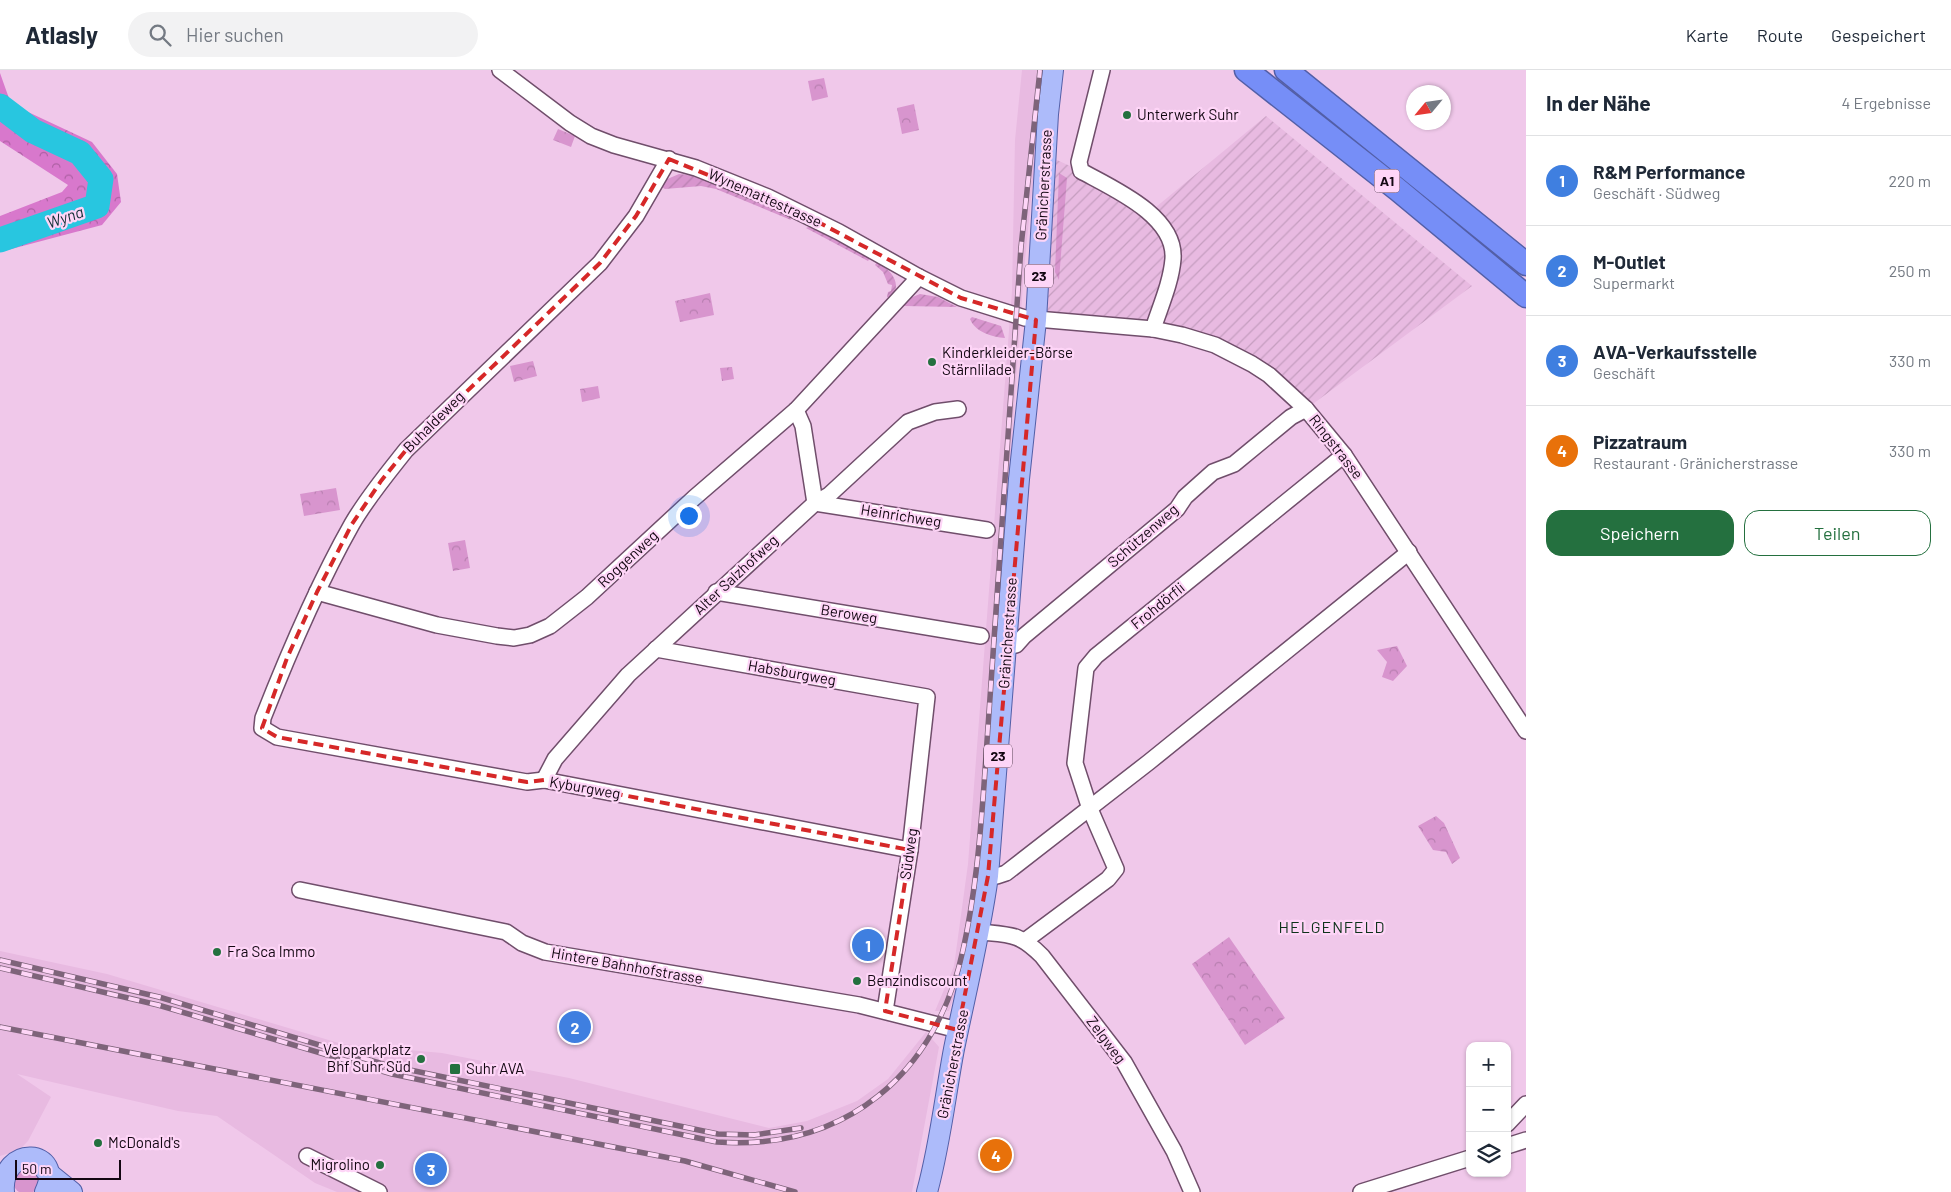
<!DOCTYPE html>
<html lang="de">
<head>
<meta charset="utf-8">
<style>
  body { margin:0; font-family:Barlow,sans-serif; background:#f2f2f3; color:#1f2937 }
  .controls { position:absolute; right:15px; bottom:15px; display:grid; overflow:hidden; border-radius:10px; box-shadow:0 1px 4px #0004 }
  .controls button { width:45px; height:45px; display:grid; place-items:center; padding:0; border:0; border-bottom:1px solid #e0e1e3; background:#fff; color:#1f2937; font:25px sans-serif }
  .compass { position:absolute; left:1406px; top:15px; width:45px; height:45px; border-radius:50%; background:#fff; box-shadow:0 1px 4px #0004; rotate:241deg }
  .scale { position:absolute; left:15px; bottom:12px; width:106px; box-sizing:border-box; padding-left:5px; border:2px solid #130712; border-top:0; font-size:14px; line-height:18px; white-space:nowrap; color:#130712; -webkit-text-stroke:4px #fed5f7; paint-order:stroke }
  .you { position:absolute; left:688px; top:445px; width:18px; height:18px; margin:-12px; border:4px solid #fff; border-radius:50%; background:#1a73e8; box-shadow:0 0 0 8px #1a73e833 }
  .badge { display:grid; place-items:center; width:32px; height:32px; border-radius:50%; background:#24703f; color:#fff; font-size:16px; font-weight:700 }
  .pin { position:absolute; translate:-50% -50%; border:2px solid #fff; box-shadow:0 1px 5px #0006 }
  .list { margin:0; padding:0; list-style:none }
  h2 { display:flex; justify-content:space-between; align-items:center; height:65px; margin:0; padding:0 20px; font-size:21px }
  h2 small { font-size:16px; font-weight:400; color:#747a83 }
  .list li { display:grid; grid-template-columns:32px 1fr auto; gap:15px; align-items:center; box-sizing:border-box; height:90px; padding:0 20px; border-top:1px solid #e0e1e3 }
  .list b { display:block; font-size:19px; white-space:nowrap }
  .list p { margin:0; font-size:16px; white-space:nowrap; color:#747a83 }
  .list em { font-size:16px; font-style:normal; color:#747a83 }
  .actions { display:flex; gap:10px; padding:15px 20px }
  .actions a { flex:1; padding:11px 0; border:1px solid #24703f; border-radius:15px; text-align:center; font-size:18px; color:#24703f }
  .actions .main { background:#24703f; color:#fff }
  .icon { flex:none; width:28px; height:28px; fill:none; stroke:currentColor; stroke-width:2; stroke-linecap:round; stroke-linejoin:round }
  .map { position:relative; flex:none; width:1526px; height:1122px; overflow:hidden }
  header { display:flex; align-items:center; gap:30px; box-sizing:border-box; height:70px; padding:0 25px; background:#fff; border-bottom:1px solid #e0e1e3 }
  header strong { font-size:24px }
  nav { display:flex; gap:28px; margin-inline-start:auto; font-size:18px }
  .search { width:350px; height:45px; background:#f2f2f3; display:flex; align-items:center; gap:12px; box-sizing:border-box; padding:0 18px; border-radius:28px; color:#747a83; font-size:19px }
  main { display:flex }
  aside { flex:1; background:#fff }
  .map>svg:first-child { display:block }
  .built { fill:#e8bae1 }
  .industrial { fill:url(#industrial-furrows) }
  .grass { fill:#d895ce }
  .forest { fill:url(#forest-crowns) }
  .park { fill:url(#park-crowns) }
  .garden { fill:url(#garden-furrows) }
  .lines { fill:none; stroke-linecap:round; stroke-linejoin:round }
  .river { stroke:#28c6e0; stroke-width:25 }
  .minor-casing { stroke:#704e6b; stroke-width:18 }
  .major-casing { stroke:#535fa7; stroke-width:22 }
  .highway-casing { stroke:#535fa7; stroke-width:25 }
  .minor { stroke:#fff; stroke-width:15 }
  .major { stroke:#adbbfa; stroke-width:20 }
  .highway { stroke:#768ef7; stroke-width:22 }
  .rail-casing { stroke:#7e647a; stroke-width:5.5 }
  .rail { stroke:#fed5f7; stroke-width:4; stroke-dasharray:11; stroke-linecap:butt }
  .marked { fill:none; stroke:#d62828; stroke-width:4; stroke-dasharray:10 6; stroke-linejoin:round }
  .poi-dot { fill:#24703f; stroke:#fed5f7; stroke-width:2 }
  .labels { text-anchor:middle; stroke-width:4.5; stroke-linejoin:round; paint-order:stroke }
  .shield { fill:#fed5f7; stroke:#5a4557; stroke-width:1 }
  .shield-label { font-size:14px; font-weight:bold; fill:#130712 }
  .poi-label { font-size:15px; fill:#130712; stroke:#fed5f7; text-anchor:start }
  .street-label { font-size:15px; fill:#130712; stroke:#fed5f7 }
  .water-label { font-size:16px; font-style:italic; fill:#112f35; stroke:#fed5f7 }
  .neighbourhood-label { font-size:16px; letter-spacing:1px; fill:#0e331b; stroke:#fed5f7 }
</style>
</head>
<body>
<header>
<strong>Atlasly</strong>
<div class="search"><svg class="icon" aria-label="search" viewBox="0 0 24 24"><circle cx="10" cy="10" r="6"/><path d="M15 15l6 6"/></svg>Hier suchen</div>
<nav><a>Karte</a><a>Route</a><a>Gespeichert</a></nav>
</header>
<main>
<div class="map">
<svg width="1526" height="1122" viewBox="0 0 1526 1122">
  <defs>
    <pattern id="industrial-furrows" width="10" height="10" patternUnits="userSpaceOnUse" patternTransform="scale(1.25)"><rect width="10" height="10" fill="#e8bae1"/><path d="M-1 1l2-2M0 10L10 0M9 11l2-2" fill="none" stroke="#c69ec0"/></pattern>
    <pattern id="forest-crowns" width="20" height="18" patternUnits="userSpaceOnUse" patternTransform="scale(1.25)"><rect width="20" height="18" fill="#d878cc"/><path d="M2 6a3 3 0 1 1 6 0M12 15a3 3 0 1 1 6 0" fill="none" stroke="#ae60a4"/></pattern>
    <pattern id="park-crowns" width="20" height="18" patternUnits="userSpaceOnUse" patternTransform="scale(1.25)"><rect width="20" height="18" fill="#d895ce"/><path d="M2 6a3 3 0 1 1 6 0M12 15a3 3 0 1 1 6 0" fill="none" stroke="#b87fb0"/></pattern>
    <pattern id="garden-furrows" width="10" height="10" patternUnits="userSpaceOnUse" patternTransform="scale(1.25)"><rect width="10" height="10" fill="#d895ce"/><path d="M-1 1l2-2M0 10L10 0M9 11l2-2" fill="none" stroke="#b87fb0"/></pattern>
  </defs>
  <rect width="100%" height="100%" fill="#f0c8ea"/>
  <g class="built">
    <polygon points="1022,0 1044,0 1024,200 981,796 966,890 949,941 935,941 954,896 968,794 1012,221 1015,70"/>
    <polygon points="0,881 107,904 342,974 442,983 569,1008 769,1058 807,1051 857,1031 888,1009 926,962 939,977 912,1122 337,1122 315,1113 217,1046 178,1041 17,1004 51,1027 28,1071 19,1080 0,1086"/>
  </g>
  <polygon class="industrial" points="1266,46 1472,216 1306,339 1215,275 1036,250 1046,85 1081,101 1150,142"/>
  <circle class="grass" cx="26" cy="1111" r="13"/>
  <polygon class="forest" points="0,3 11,34 92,72 117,104 121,132 102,155 0,182 0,146 62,122 68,115 0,71"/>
  <g class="park">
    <polygon points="824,8 828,27 812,31 808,11"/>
    <polygon points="914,34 919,60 902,64 897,38"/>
    <polygon points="558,59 575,66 571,77 553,70"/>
    <polygon points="710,223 714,245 680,252 675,231"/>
    <polygon points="533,291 537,306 514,312 510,296"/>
    <polygon points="732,297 734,309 722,311 720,298"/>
    <polygon points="598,316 600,328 582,332 580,319"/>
    <polygon points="336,418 340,440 304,446 300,424"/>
    <polygon points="465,470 470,498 453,501 448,473"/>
    <polygon points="1397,576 1407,596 1393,611 1382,607 1387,592 1377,580"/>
    <polygon points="1436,746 1444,753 1460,788 1452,794 1446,782 1433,780 1418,756"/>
    <polygon points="1229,867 1285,948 1245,975 1192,894"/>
  </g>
  <g class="garden">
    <polygon points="1059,103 1067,108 1059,210 1055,202"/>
    <path d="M679,104C713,107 754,130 785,144L790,146L791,150L716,119L701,116L665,119L660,116L665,110Z"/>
    <polygon points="811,156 813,157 870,188 868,191 806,158"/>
    <path d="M877,192C892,201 902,212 892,230L887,227L888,222L891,221L892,215L888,214L883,202L875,195Z"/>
    <polygon points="920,224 938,227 957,237 903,236 910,228"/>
    <path d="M972,247L1001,256L1005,268C992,267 975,262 970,249Z"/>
  </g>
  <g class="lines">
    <polyline class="river" points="0,36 33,61 80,83 101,109 97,136 0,170"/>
    <g class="minor-casing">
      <g id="minor">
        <polyline points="500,0 570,53 591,66 614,75 696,98 768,127 839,162 919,207 961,228 1025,248 1153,259 1182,265 1215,275 1252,294 1269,305 1306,339 1344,385 1526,661"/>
        <path d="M1102,0L1079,92L1081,101C1114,119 1176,146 1173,189C1171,213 1160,237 1153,259"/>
        <path d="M669,89L636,146L600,193L406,380C387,404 367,428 352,454C317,516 289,582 263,648L262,658L277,667L527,712L544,710L910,780"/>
        <polyline points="796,340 803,356 815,433"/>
        <polyline points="815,433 987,460"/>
        <polyline points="317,522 437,555 497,566 514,568 530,565 550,556 587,527 694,428 796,340 919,207"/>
        <polyline points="716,522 981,566"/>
        <polyline points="1006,577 1016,575 1024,566 1177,439 1185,427 1213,402 1234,394 1291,347 1306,339"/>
        <polyline points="656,579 927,627 910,780 885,941"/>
        <polyline points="544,710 555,689 628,605 815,433 829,425 908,352 935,342 958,339"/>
        <polyline points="988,806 997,806 1006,803 1149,692 1409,482"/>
        <polyline points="300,820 506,862 522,873 545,882 859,935 958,960"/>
        <path d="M980,862C1011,865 1019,863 1042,886L1124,992L1174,1081L1192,1122"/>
        <polyline points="1026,870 1108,809 1116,799 1090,739 1075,693 1086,598 1096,586 1344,385"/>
        <polyline points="1507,1054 1526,1034"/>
        <polyline points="1507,1076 1526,1070"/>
        <polyline points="307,1086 379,1122"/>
        <polyline points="1361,1122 1470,1088"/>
      </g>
    </g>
    <g class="major-casing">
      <g id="major">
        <polyline points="46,1101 72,1122"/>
        <path d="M4,1122C0,1074 66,1078 45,1122"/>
        <path d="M927,1122C940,1075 945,1027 954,979C966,921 980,864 988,806L1019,409L1036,250L1048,44L1053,0"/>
      </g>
    </g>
    <g class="highway-casing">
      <g id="highway">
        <polyline points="1246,0 1397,119 1526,226"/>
        <polyline points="1286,0 1526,194"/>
      </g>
    </g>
    <use href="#minor" class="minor"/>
    <use href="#major" class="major"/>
    <use href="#highway" class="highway"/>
    <g class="rail-casing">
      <g id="rail">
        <polyline points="0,890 159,927 386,995 718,1064 754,1065 801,1058"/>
        <path d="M0,898L158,935L392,1004L717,1072C846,1081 936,1004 963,880C975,826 980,770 984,715L1021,177L1040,0"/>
        <polyline points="0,957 685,1091 795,1122"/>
      </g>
    </g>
    <use href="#rail" class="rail"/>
  </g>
  <path class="marked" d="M669,89L803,144L961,228L1036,250L988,806L958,960L885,941L910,780L544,710L527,712L277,667L262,658L287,588L317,522L352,454L381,411L406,380L600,193L636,146Z"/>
  <g class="poi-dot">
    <circle cx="1127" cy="45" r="5"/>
    <circle cx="932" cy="292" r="5"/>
    <circle cx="217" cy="882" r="5"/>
    <circle cx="857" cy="911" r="5"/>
    <circle cx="421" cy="989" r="5"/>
    <rect x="449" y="993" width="12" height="12" rx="2.5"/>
    <circle cx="98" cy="1073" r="5"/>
    <circle cx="380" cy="1095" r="5"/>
  </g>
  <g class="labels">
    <g class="shield">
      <rect x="1374.5" y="99.5" width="25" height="23" rx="4"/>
      <rect x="1025" y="194.5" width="28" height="23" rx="4"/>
      <rect x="984" y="674.5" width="28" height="23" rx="4"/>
    </g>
    <g class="shield-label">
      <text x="1387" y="116">A1</text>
      <text x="1039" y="211">23</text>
      <text x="998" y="691">23</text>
    </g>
    <g class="poi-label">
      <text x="1137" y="50">Unterwerk Suhr</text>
      <text x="942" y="288">Kinderkleider-Börse<tspan x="942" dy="17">Stärnlilade</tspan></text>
      <text x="227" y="887">Fra Sca Immo</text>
      <text x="867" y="916">Benzindiscount</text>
      <text x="411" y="985" text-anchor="end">Veloparkplatz<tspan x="411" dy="17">Bhf Suhr Süd</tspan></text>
      <text x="466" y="1004">Suhr AVA</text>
      <text x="108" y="1078">McDonald's</text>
      <text x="370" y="1100" text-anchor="end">Migrolino</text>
    </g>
    <g class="street-label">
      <text transform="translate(1044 115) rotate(-87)" y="5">Gränicherstrasse</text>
      <text transform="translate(765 128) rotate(24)" y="5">Wynemattestrasse</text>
      <text transform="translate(434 352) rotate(-45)" y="5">Buhaldeweg</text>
      <text transform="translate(1336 377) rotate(52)" y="5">Ringstrasse</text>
      <text transform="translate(901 446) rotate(9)" y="5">Heinrichweg</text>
      <text transform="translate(1143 466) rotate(-41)" y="5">Schützenweg</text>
      <text transform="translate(628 489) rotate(-43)" y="5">Roggenweg</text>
      <text transform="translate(736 505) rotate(-43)" y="5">Alter Salzhofweg</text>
      <text transform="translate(1158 536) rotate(-39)" y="5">Frohdörfli</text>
      <text transform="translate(849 544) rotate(9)" y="5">Beroweg</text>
      <text transform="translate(1008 563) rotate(-86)" y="5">Gränicherstrasse</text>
      <text transform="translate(792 603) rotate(10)" y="5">Habsburgweg</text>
      <text transform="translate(585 718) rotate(10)" y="5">Kyburgweg</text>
      <text transform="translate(909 784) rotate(-82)" y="5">Südweg</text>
      <text transform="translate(627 896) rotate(10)" y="5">Hintere Bahnhofstrasse</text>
      <text transform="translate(1106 970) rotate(53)" y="5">Zelgweg</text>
      <text transform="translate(953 994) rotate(-79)" y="5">Gränicherstrasse</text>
    </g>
    <g class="water-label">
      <text transform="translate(65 147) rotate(-19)" y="6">Wyna</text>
    </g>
    <g class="neighbourhood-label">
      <text x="1332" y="863">HELGENFELD</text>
    </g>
  </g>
</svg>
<div class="controls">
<button>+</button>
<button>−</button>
<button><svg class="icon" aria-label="layers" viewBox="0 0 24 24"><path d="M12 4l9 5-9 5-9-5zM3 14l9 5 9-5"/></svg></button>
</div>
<svg class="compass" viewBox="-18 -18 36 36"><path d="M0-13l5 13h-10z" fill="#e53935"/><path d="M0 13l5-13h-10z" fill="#747a83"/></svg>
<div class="scale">50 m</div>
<div class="you"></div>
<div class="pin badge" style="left:868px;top:875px;background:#3f7fe0">1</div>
<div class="pin badge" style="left:575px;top:957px;background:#3f7fe0">2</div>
<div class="pin badge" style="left:431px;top:1099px;background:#3f7fe0">3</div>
<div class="pin badge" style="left:996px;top:1085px;background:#e8710a">4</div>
</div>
<aside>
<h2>In der Nähe<small>4 Ergebnisse</small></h2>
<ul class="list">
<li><span class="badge" style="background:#3f7fe0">1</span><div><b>R&amp;M Performance</b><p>Geschäft · Südweg</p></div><em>220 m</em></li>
<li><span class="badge" style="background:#3f7fe0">2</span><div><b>M-Outlet</b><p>Supermarkt</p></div><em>250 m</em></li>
<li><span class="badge" style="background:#3f7fe0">3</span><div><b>AVA-Verkaufsstelle</b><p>Geschäft</p></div><em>330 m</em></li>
<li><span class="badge" style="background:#e8710a">4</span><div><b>Pizzatraum</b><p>Restaurant · Gränicherstrasse</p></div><em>330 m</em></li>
</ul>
<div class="actions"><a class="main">Speichern</a><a>Teilen</a></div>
</aside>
</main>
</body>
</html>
